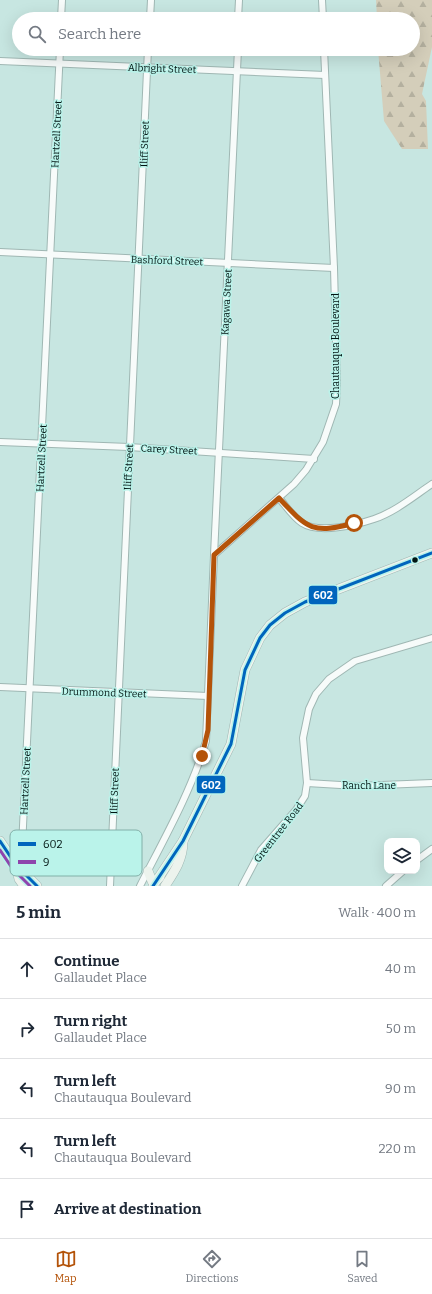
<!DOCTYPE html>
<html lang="en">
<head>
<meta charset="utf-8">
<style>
  body { margin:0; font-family:Bitter,serif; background:#f2f2f3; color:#1f2937 }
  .controls { position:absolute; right:12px; bottom:12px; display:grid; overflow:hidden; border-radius:8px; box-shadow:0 4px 16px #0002 }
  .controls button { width:36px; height:36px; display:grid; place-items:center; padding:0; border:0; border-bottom:1px solid #e0e1e3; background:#fff; color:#1f2937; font:20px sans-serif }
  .stop { position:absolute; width:12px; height:12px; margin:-9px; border:3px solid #b45309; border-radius:50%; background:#fff }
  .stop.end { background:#b45309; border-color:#fff; box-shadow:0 1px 4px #0008 }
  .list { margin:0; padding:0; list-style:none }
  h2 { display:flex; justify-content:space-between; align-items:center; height:52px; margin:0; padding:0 16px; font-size:17px }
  h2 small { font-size:13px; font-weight:400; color:#747a83 }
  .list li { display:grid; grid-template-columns:26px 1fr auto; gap:12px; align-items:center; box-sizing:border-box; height:60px; padding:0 16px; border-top:1px solid #e0e1e3 }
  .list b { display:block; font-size:15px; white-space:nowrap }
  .list p { margin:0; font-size:13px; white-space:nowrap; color:#747a83 }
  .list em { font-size:13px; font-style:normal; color:#747a83 }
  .icon { flex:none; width:22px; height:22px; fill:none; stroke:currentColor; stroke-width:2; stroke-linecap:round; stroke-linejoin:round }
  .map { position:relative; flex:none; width:432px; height:886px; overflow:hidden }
  .search { position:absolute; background:#fff; box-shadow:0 4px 16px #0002; left:12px; right:12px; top:12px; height:44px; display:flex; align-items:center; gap:10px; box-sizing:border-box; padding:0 14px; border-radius:22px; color:#747a83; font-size:15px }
  .sheet { height:352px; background:#fff }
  nav { display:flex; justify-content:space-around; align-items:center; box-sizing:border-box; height:56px; border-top:1px solid #e0e1e3; background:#fff; font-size:11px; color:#747a83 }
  nav a { display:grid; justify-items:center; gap:2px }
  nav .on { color:#b45309 }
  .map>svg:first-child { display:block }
  .forest { fill:url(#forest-firs) }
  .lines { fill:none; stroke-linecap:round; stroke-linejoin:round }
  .minor-casing { stroke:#9fb7b3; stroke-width:8 }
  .secondary-casing { stroke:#9fb7b3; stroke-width:10 }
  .minor { stroke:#f7fbfa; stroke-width:6 }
  .secondary { stroke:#ecf3ed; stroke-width:9 }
  .bus-1-casing { stroke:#baf3ea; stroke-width:6 }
  .bus-2-casing { stroke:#baf3ea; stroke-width:6 }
  .bus-1 { stroke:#0065bd; stroke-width:3 }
  .bus-2 { stroke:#8e44ad; stroke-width:3 }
  .route { stroke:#b45309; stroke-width:5 }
  .bus-dot { fill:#011412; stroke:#baf3ea; stroke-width:1.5 }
  .labels { text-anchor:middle; stroke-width:3; stroke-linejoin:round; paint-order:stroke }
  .street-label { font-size:10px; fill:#011412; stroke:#baf3ea }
  .key { fill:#baf3ea; stroke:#82b0a9; stroke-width:1 }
  .key-label { font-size:11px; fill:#011412 }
  .line-badge { stroke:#baf3ea; stroke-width:1.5 }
  .badge-label { font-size:11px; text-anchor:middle; font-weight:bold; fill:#fff }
</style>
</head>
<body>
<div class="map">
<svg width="432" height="886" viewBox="0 0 432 886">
  <defs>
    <pattern id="forest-firs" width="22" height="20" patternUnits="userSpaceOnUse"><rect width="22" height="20" fill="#d4ceba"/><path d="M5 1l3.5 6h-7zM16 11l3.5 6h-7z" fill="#b4b09f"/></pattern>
  </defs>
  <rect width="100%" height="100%" fill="#c7e6e1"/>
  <polygon class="forest" points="376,0 432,0 432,47 422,94 426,101 428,149 402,149 384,121 378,49 413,49 413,19 377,19"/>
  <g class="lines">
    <g class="minor-casing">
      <g id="minor">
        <polyline points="322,0 323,19"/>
        <polyline points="61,19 62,0"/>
        <polyline points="150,19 151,0"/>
        <polyline points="238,19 239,0"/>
        <polyline points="0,61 325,75"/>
        <polyline points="0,252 334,268"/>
        <polyline points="0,442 129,447 314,459"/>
        <path d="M279,498C286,506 293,517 302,523C319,534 356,525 374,519C395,512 414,496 432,484"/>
        <polyline points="214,555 238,49"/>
        <polyline points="0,687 208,696"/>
        <polyline points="307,783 357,786 432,783"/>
        <polyline points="417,860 432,849"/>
        <polyline points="16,865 22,847 60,49"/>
        <polyline points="110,886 148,49"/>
        <path d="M140,886C163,841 192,790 206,741L214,555L294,484L306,470L323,442L336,404L337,383L334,268L324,49"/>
        <polyline points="242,886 261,850 296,810 305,796 307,783 303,738 309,709 316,694 329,679 355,661 432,638"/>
        <polyline points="386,886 403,871"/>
      </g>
    </g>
    <g class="secondary-casing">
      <g id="secondary">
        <polyline points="0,841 16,865 37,886"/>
        <polyline points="16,865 19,879 24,886"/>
        <polyline points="148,871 152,881 156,881 160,877"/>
        <polyline points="153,886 183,841 231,744 245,670 260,638 270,625 285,613 305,602 432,553"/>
        <path d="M165,886C175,871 183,859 183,841"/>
      </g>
    </g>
    <use href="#minor" class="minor"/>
    <use href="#secondary" class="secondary"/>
    <g class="bus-1-casing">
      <g id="bus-1">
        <polyline points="0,841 16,865 37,886"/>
        <polyline points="153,886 183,841 231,744 245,670 260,638 270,625 285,613 305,602 432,553"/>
      </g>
    </g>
    <g class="bus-2-casing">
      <polyline id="bus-2" points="0,850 12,868 30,886"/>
    </g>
    <use href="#bus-1" class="bus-1"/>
    <use href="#bus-2" class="bus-2"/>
  </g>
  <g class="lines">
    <path class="route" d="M202,756L208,730L214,555L279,498C307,528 312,535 354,523"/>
  </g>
  <circle class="bus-dot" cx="415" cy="560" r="3.5"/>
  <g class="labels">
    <g class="street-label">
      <text transform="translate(162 68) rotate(2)" y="4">Albright Street</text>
      <text transform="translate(56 134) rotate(-87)" y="4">Hartzell Street</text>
      <text transform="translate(144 144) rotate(-88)" y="4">Iliff Street</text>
      <text transform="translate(167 260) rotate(2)" y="4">Bashford Street</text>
      <text transform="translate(226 302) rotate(-87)" y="4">Kagawa Street</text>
      <text transform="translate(335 346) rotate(-90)" y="4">Chautauqua Boulevard</text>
      <text transform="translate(169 449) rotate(3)" y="4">Carey Street</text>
      <text transform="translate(41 458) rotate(-87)" y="4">Hartzell Street</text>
      <text transform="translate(128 467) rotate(-87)" y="4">Iliff Street</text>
      <text transform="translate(104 692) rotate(2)" y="4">Drummond Street</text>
      <text transform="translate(25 781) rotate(-87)" y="4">Hartzell Street</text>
      <text x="369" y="789">Ranch Lane</text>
      <text transform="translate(114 791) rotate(-88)" y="4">Iliff Street</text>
      <text transform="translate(278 832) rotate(-52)" y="4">Greentree Road</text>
    </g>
  </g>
  <rect x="10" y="830" width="132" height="46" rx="6" class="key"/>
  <rect x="18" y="842" width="18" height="4" fill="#0065bd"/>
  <rect x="18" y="860" width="18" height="4" fill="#8e44ad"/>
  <g class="key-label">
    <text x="43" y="848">602</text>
    <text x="43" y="866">9</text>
  </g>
  <g class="line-badge">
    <rect x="308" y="585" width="30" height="20" rx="4" fill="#0065bd"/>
    <rect x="196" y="775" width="30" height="19" rx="4" fill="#0065bd"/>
  </g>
  <g class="badge-label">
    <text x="323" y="599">602</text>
    <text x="211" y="789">602</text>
  </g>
</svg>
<div class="controls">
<button><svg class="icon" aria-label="layers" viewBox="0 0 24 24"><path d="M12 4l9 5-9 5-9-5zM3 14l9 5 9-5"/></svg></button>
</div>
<div class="stop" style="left:354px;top:523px"></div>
<div class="stop end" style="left:202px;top:756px"></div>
<div class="search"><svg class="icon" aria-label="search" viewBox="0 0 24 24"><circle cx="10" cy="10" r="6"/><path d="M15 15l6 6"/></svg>Search here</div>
</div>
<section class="sheet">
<h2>5 min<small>Walk · 400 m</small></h2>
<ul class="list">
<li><svg class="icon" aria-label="ahead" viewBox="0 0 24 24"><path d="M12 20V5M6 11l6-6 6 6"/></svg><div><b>Continue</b><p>Gallaudet Place</p></div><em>40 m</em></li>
<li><svg class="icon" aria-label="right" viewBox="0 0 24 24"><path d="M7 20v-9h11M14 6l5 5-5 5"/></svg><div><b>Turn right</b><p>Gallaudet Place</p></div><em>50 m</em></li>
<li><svg class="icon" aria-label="left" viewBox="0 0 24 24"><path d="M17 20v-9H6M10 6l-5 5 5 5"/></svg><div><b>Turn left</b><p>Chautauqua Boulevard</p></div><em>90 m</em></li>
<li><svg class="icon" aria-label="left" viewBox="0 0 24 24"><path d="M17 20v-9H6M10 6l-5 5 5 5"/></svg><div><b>Turn left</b><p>Chautauqua Boulevard</p></div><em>220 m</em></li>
<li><svg class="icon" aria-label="arrive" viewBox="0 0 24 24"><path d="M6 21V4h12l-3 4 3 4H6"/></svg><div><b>Arrive at destination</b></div></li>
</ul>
</section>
<nav>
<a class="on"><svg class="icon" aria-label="map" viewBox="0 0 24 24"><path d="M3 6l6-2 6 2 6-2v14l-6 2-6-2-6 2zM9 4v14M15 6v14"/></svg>Map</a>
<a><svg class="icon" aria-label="directions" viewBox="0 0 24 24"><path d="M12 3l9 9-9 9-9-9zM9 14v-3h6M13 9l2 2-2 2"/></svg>Directions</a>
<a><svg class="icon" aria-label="saved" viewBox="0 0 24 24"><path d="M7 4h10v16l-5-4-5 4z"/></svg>Saved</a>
</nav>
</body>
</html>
